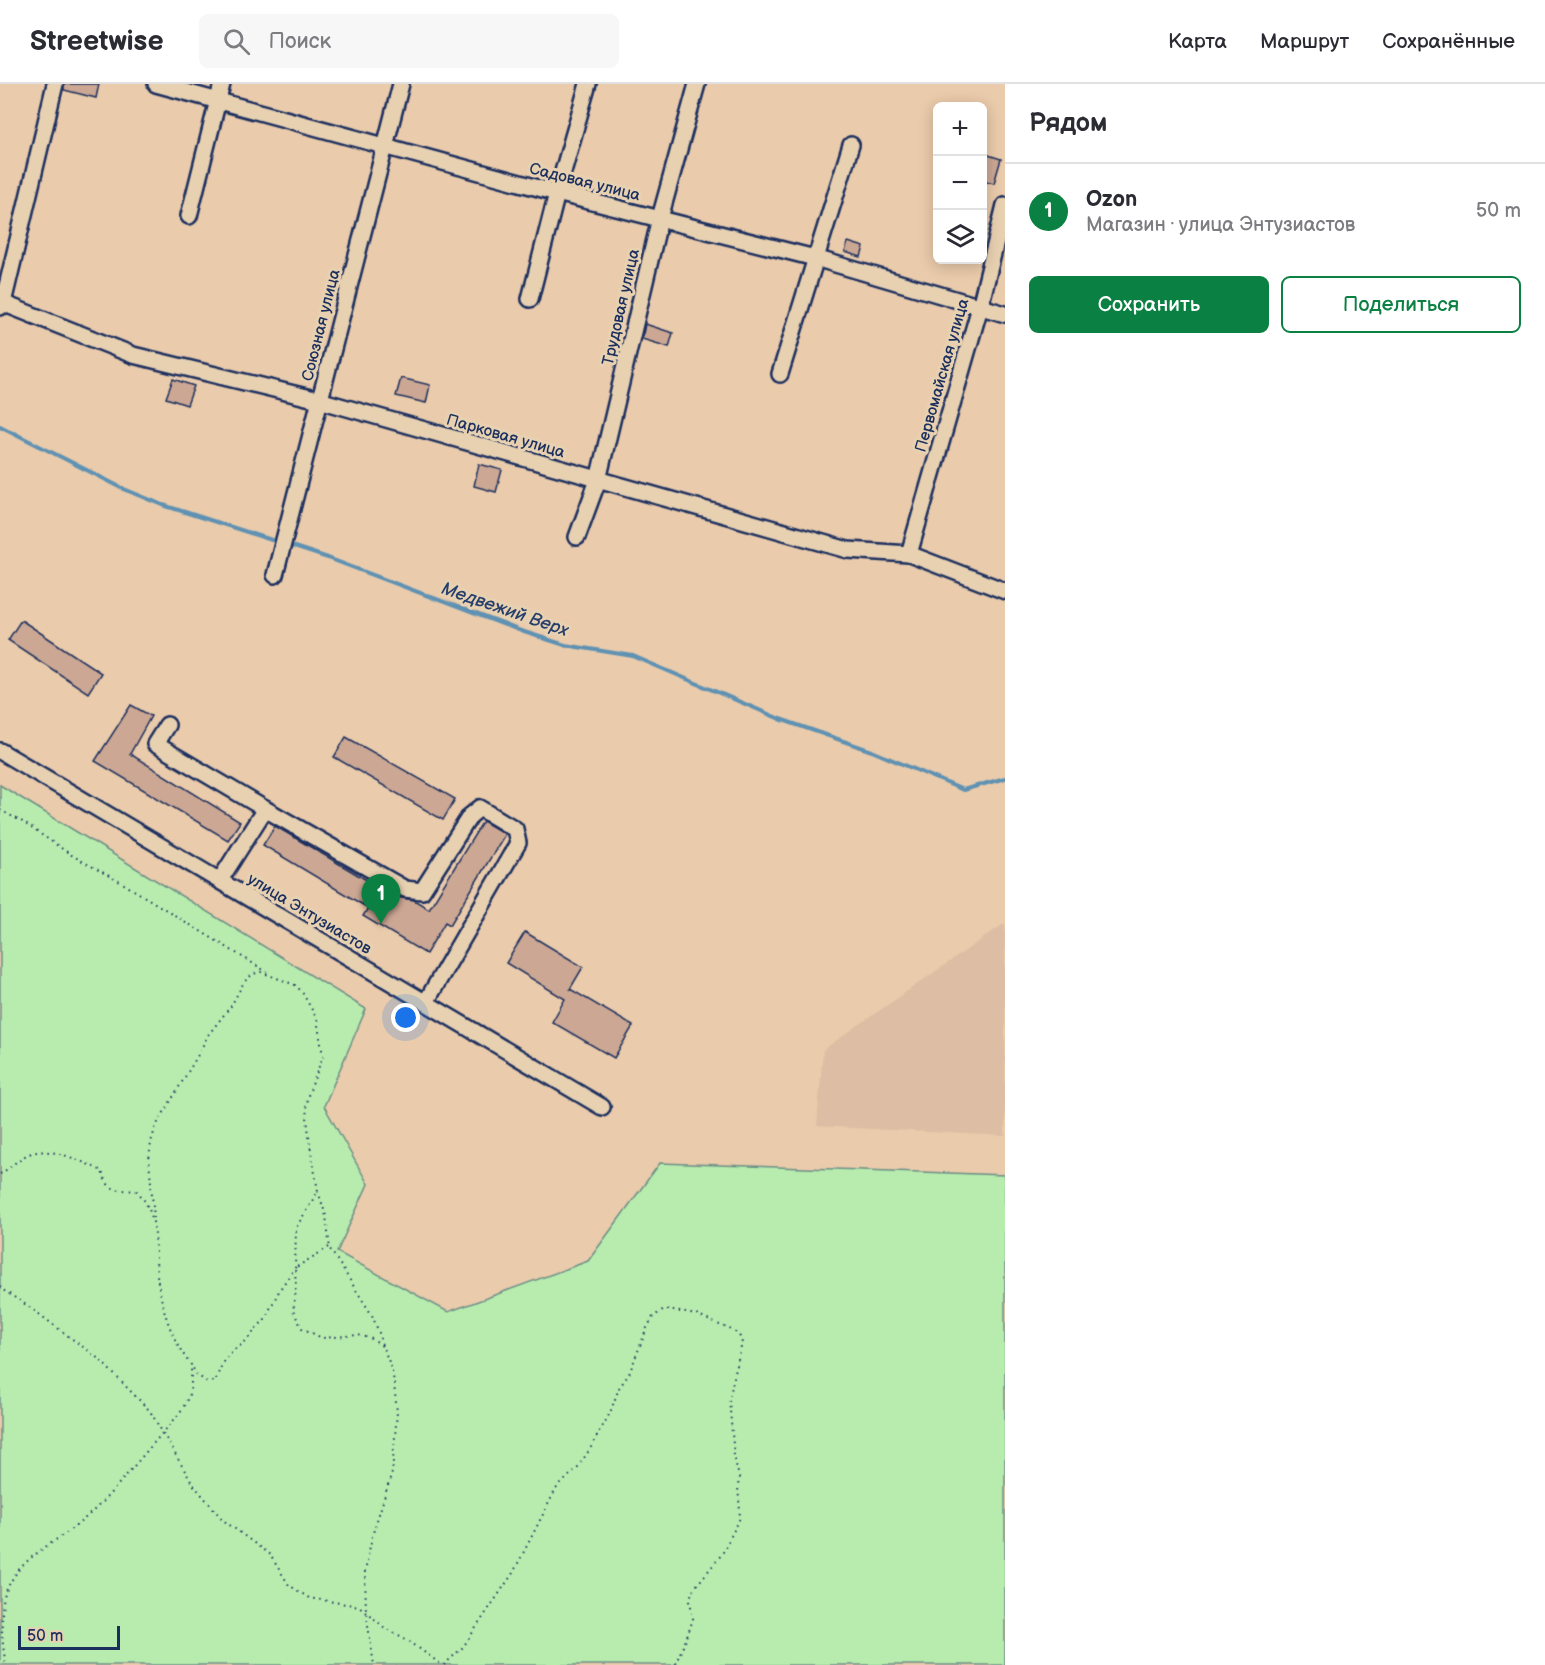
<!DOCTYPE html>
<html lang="ru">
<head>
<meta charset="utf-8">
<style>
  body { margin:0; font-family:"Balsamiq Sans",sans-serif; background:#f7f7f7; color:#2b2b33 }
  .controls { position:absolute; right:18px; top:18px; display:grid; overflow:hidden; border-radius:9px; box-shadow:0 3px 15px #0003 }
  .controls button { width:54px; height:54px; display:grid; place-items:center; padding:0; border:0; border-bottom:2px solid #e1e1e2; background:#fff; color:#2b2b33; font:30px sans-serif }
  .scale { position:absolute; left:18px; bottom:15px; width:102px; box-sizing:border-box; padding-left:6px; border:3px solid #1b2f5e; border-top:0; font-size:16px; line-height:21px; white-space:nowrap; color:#1b2f5e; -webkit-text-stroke:4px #e8d1b1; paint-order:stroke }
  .you { position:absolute; left:406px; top:934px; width:21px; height:21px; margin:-15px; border:4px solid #fff; border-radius:50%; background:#1a73e8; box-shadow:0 0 0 9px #1a73e833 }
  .badge { display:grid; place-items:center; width:39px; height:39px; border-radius:50%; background:#0b8043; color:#fff; font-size:20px; font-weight:700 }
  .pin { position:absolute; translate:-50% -50px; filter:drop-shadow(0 2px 3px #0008) }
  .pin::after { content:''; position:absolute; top:32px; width:21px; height:18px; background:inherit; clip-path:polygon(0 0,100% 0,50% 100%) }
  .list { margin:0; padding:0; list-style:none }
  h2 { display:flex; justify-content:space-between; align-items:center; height:78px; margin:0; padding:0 24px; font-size:26px }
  h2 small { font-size:20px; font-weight:400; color:#7c7c81 }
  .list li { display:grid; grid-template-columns:39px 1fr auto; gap:18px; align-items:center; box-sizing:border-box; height:96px; padding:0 24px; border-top:2px solid #e1e1e2 }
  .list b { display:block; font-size:22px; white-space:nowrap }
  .list p { margin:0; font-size:20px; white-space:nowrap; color:#7c7c81 }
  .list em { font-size:20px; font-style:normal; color:#7c7c81 }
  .actions { display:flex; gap:12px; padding:18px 24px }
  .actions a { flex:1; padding:14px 0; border:2px solid #0b8043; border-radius:9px; text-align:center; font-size:21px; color:#0b8043 }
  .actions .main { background:#0b8043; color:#fff }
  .icon { flex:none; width:33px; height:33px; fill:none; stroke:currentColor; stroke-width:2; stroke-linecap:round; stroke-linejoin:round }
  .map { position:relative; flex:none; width:1005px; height:1581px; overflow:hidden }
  header { display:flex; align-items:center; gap:36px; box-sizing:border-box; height:84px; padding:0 30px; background:#fff; border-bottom:2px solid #e1e1e2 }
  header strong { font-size:28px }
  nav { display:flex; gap:33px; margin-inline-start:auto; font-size:21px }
  .search { width:420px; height:54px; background:#f7f7f7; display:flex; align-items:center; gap:15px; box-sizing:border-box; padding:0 21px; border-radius:9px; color:#7c7c81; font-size:22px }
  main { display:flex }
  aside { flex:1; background:#fff }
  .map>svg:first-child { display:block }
  .built { fill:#ddbda3 }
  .green { fill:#b8ecae; stroke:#6a8e86; stroke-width:1.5 }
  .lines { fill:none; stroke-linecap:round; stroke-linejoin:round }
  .stream { stroke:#5e91b3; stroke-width:4 }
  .building { fill:#cca794; stroke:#1b2f5e; stroke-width:1.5 }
  .minor-casing { stroke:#1b2f5e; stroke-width:20 }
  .path { stroke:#1b2f5e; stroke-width:2; stroke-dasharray:1.5 4.5; stroke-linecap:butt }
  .minor { stroke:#e8d1b1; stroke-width:15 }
  .labels { text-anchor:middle; stroke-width:6; stroke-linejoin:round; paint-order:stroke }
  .street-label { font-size:16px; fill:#1b2f5e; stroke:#e8d1b1 }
  .water-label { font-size:18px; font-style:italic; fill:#263f6c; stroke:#e8d1b1 }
</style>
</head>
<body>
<header>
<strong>Streetwise</strong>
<div class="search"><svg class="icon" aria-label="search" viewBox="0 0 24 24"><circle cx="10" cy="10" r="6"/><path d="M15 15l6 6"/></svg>Поиск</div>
<nav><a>Карта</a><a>Маршрут</a><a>Сохранённые</a></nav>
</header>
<main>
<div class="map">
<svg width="1005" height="1581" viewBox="0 0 1005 1581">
  <rect width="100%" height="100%" fill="#eacbab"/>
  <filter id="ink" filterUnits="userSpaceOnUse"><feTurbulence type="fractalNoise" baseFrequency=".0167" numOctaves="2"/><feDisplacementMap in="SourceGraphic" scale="12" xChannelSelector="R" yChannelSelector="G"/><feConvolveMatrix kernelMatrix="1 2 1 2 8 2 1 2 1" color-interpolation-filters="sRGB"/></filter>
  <g filter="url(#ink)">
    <polygon class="built" points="1005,839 1005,1052 817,1042 823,966"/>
    <polygon class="green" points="0,701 366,925 324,1022 368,1100 337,1168 448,1228 588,1177 660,1079 1005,1091 1005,1581 0,1581"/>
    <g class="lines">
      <g class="stream">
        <polyline points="0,342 124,405 163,421 278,458"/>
        <polyline points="285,460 328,474 521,547 565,561 633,572 780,635 872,667 963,706 1005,694"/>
      </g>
    </g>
    <g class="building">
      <polygon points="64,0 99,0 96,14 64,6"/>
      <polygon points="982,69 1001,75 994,99 982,96"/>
      <polygon points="848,158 864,163 861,173 845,168"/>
      <polygon points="645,240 673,249 669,263 642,255"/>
      <polygon points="401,294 430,301 426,319 396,312"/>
      <polygon points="173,295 194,302 187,321 166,314"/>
      <polygon points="479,380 502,386 496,408 474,402"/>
      <polygon points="21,536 101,589 88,609 8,556"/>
      <polygon points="131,621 151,632 130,670 240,738 228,756 95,677"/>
      <polygon points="346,653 455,715 443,736 334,673"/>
      <polygon points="483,737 505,750 450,841 445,838 426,870 363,832 368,824 263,761 275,742 380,804 381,803 401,814 414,816 429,825"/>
      <polygon points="525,848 583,883 570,905 633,942 614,974 552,938 565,915 506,879"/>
    </g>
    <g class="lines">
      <g class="minor-casing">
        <g id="minor">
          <polyline points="156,0 557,109 815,174 1005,230"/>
          <polyline points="189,132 222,0"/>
          <polyline points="530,215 557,109 588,0"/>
          <polyline points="0,218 133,271 319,316 848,466 909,470 1005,507"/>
          <polyline points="0,223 3,219 55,0"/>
          <polyline points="780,290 851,61"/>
          <polyline points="577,453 598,396 660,134 697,0"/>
          <polyline points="909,470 980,223 1005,121"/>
          <polyline points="275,491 401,0"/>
          <polyline points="167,641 155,660 265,725"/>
          <polyline points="0,667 602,1023"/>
          <polyline points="220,796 265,725 405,805 422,807 470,732 480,724 515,745 518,759 426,918"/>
        </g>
      </g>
      <g class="path">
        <polyline points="0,726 21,737 73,772 124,800 267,888"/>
        <path d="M0,1090C10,1084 17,1076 27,1071C48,1060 83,1078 102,1087C108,1109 117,1105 137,1107C160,1133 154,1159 157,1191C161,1222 171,1256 191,1281C191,1291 192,1304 188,1313C181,1332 165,1345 153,1360C129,1387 106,1418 78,1440C49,1463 16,1475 4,1513C0,1534 2,1560 6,1581"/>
        <polyline points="318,1107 326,1132 330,1165 372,1231 379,1249 382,1262 388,1275 393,1291 397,1328 392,1389 372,1452 365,1488 366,1528 374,1581"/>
        <polyline points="154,1134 149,1076 151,1058 156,1042 198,971 208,951 231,922 244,898 253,890 261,888 295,901 302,908 317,935 323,972 307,1014 306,1024 310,1061 318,1107 296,1144 295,1184 280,1205 265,1235 243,1260 233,1266 223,1278 215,1297 207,1298 197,1291 191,1281"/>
        <polyline points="329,1163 295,1184 296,1206 293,1227 302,1244 322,1254 358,1251 370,1254 382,1262"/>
        <polyline points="0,1202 3,1206 31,1224 99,1275 150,1327 192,1399 223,1436 270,1471 289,1501 309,1514 359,1522 385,1544 406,1555 442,1581"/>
        <polyline points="444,1581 463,1563 513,1489 556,1405 578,1383 590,1365 610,1329 619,1304 629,1290 647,1244 653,1233 664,1225 696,1231 734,1247 740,1253 742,1259 729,1315 734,1372 739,1393 738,1403 740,1427 739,1436 722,1470 692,1507 690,1516 693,1535 687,1553 675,1581"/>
      </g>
      <use href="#minor" class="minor"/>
    </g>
  </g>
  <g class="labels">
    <g class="street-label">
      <text transform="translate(585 97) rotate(14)" y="6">Садовая улица</text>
      <text transform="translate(620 223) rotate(-77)" y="6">Трудовая улица</text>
      <text transform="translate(320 241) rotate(-76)" y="6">Союзная улица</text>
      <text transform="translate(941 291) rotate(-74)" y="6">Первомайская улица</text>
      <text transform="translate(506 351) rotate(16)" y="6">Парковая улица</text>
      <text transform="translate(310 829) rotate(31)" y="6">улица Энтузиастов</text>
    </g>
    <g class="water-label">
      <text transform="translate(505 525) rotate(19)" y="6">Медвежий Верх</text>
    </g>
  </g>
</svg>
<div class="controls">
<button>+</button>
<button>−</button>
<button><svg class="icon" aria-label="layers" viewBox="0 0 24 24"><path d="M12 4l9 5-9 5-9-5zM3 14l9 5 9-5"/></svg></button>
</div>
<div class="scale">50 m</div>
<div class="you"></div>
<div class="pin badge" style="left:381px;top:840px">1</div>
</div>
<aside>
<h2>Рядом<small></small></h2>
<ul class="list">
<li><span class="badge">1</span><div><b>Ozon</b><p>Магазин · улица Энтузиастов</p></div><em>50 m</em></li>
</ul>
<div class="actions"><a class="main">Сохранить</a><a>Поделиться</a></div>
</aside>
</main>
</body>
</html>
